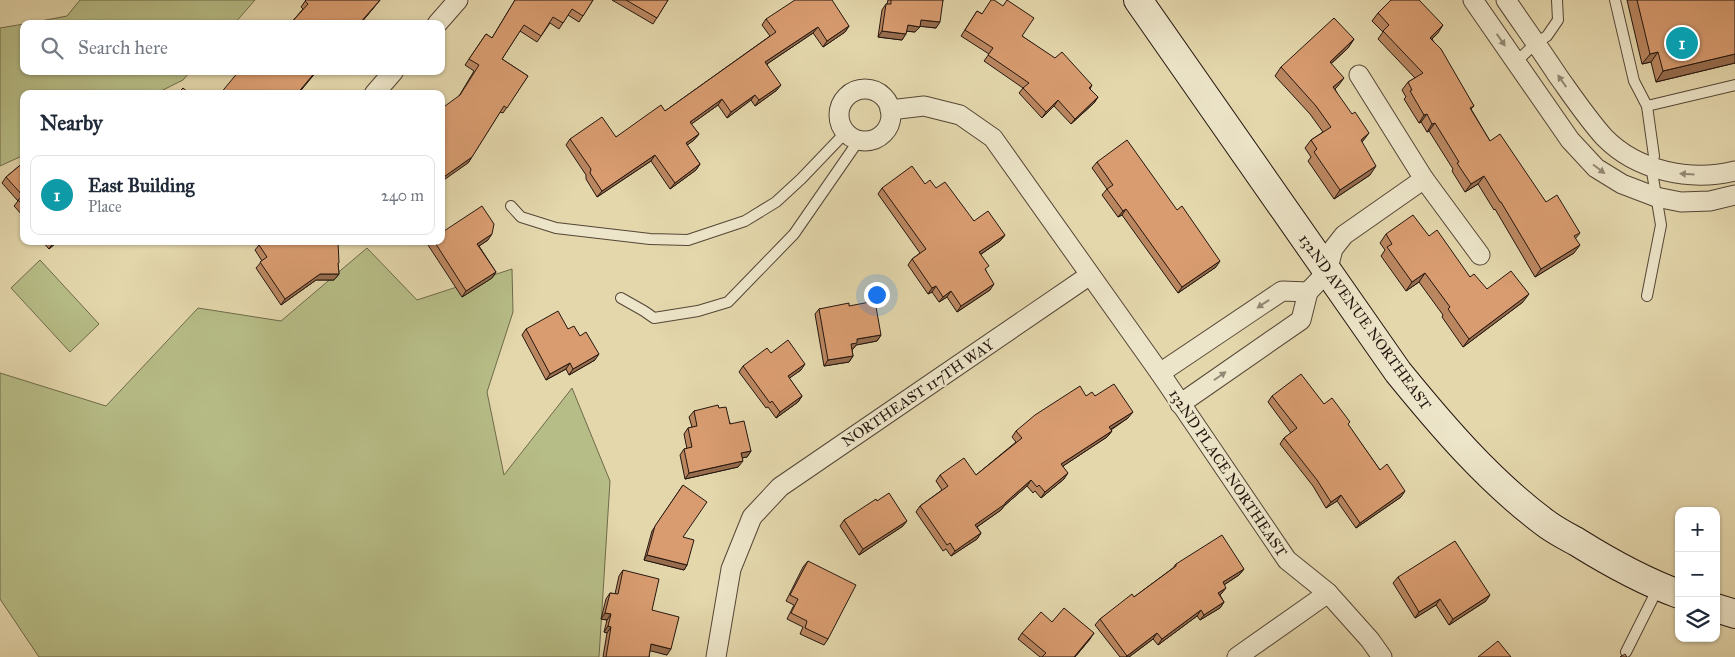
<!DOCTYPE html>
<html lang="en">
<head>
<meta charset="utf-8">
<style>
  body { margin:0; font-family:"IM FELL Great Primer",serif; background:#f2f2f3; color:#1f2937 }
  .controls { position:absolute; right:15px; bottom:15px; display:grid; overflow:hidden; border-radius:10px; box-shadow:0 1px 4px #0004 }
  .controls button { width:45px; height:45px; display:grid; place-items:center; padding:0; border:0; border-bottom:1px solid #e0e1e3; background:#fff; color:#1f2937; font:25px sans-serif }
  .you { position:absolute; left:876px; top:294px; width:18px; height:18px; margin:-12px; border:4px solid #fff; border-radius:50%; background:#1a73e8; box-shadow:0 0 0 8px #1a73e833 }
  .badge { display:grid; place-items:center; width:32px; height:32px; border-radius:50%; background:#2563eb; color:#fff; font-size:16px; font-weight:700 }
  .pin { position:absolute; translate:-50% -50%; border:2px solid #fff; box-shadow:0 1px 5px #0006 }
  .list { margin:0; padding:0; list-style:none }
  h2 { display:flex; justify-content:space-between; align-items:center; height:65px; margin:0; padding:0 20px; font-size:21px }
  h2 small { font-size:16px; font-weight:400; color:#747a83 }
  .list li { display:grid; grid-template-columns:32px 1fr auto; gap:15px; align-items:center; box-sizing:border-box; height:80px; margin:0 10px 10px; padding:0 10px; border:1px solid #e0e1e3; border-radius:10px }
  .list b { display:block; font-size:19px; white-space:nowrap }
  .list p { margin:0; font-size:16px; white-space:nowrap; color:#747a83 }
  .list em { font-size:16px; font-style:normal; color:#747a83 }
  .icon { flex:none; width:28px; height:28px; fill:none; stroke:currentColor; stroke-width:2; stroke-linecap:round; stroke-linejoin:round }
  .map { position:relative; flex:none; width:1735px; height:657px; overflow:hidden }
  .search { position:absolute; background:#fff; box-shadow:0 1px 4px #0004; left:20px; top:20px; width:425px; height:55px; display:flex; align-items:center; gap:12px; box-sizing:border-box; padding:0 18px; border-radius:10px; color:#747a83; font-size:19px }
  .panel { position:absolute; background:#fff; box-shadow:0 1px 4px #0004; left:20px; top:90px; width:425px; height:155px; border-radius:10px }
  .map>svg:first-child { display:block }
  .green { fill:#b7bd87; stroke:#6e6a4a }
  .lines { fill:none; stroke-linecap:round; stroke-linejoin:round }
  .lane-casing { stroke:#544636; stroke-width:12 }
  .street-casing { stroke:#544636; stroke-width:21 }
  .secondary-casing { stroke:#24160e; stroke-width:30 }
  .lane { stroke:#ede5c9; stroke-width:10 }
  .street { stroke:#ede5c9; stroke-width:19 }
  .secondary { stroke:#ede5c9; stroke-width:28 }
  .wall { fill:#ba8660; stroke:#24160e }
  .shaded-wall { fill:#976d4e; stroke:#24160e }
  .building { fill:#d89c70; stroke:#24160e }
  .oneway { fill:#938875 }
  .labels { text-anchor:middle; stroke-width:4.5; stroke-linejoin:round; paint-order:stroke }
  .street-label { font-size:15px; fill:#24160e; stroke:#ede5c9 }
</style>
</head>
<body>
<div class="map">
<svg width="1735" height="657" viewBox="0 0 1735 657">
  <rect width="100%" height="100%" fill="#e4d7ac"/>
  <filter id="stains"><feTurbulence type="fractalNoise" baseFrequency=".004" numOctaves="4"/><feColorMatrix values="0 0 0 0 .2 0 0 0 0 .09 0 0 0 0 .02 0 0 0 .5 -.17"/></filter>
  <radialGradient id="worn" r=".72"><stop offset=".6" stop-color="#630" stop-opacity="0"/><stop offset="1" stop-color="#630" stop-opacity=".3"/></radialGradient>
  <g class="green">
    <polygon points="80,0 255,0 234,24 25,24 67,16"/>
    <polygon points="24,24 24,71 191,71 183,80 155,94 24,94 24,155 0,166 0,28"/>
    <polygon points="367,248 417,300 512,269 513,312 487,392 504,475 572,388 610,481 599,657 39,657 0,599 0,373 106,406 198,308 281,321"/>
    <polygon points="40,260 99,324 70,352 11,288"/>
  </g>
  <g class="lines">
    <g class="lane-casing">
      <g id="lane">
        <polyline points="1615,0 1634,81 1647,106"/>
        <polyline points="1516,62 1536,43 1547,36 1558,20 1557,0"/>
        <polyline points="511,206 521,217 556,228 650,239 688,240 745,221 776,202 801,179 846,132"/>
        <polyline points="1647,296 1661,225 1651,166 1654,156 1647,106 1735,85"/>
        <polyline points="621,298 644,311 654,318 698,311 728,302 794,234 859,140"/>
        <polyline points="1626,652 1658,588"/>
      </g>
    </g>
    <g class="street-casing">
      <g id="street">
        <polyline points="1473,0 1570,140 1596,168 1622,184 1656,197 1681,202 1710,201 1735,195"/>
        <path d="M1506,0C1523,25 1541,50 1558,76C1573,97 1587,118 1604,137C1637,171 1690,182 1735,171"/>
        <polyline points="437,24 458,0"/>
        <polyline points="1359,75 1424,179 1480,255"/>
        <circle cx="865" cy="115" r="26"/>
        <polyline points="374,94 394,71"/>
        <polyline points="890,110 924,106 960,115 993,138 1160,373 1287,560 1328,593 1370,640 1382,657"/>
        <polyline points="1160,373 1282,291 1308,292"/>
        <polyline points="1180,404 1301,320 1308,292 1327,272 1333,249 1344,235 1424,179"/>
        <polyline points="716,657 731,569 752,517 780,487 1090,275"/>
        <polyline points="1237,657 1328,593"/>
      </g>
    </g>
    <g class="secondary-casing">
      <g id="secondary">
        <path d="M1138,0L1398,372C1442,426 1488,480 1544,522C1554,530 1566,536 1577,542C1609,562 1643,581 1679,594"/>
        <polyline points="1716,608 1735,614"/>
      </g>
    </g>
    <use href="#lane" class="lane"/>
    <use href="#street" class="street"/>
    <use href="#secondary" class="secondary"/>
  </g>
  <g class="wall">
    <polygon points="306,0 376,5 360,24 290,24 303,9 301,7"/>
    <polygon points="515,0 593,0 579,22 568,15 559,29 550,23 537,42 520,31 502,59 528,76 503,113 500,112 468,163 459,96 474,71 465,65 486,34 492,38"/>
    <polygon points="612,0 668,0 653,24"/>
    <polygon points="888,0 943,0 936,28 920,26 915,32 907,31 902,40 878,37 882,10 886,4 887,4"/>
    <polygon points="1627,0 1735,0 1735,63 1656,82 1651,62 1642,64"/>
    <polygon points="977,11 1022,36 1092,85 1090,89 1098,97 1094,103 1071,124 1054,106 1042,118 1019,93 1023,88 984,61 989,54 961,36"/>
    <polygon points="1378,13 1438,33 1432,39 1474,106 1471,109 1490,141 1546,202 1580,233 1575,239 1574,253 1535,277 1495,209 1494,210 1478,184 1465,192 1452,171 1453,169 1429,131 1427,132 1421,122 1419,123 1404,99 1406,97 1402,90 1408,82 1415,78 1378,39 1383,32 1372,21"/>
    <polygon points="766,19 849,26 845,32 823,47 813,33 767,64 777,90 755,106 751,100 727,118 718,105 691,124 699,134 694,140 687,145 700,164 696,170 670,189 651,161 597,197 586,179 586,175 566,145 570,139 616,137 665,111 770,36 762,25"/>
    <polygon points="1354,39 1348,48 1331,64 1338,86 1335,89 1362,142 1370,175 1334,199 1308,161 1311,157 1305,148 1311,140 1323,132 1310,114 1275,76 1281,67"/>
    <polygon points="24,162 24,217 14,206 18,201 2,183 6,177"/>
    <polygon points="1097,162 1216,267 1178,293 1122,215 1118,217 1102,195 1107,189 1092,168"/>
    <polygon points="925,184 936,188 974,221 1005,235 1000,241 980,255 986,271 990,290 957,312 947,297 939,302 932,292 928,294 908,265 912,259 920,253 878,194 882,188"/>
    <polygon points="1386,234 1429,236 1470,277 1487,289 1523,302 1463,347 1442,317 1443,315 1419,282 1406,291 1381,256 1385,250 1380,243"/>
    <polygon points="488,240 479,246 496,272 492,278 462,297 428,245 431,241"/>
    <polygon points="42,241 58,241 49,249"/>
    <polygon points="297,244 338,264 339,274 334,280 316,280 281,305 256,268 262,261 255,250 259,245"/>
    <polygon points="849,306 881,335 877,341 856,345 853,349 852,349 853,356 849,362 824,366 815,314 819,309"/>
    <polygon points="526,329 568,329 595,360 569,375 566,369 546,380 522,335"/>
    <polygon points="771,353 801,370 789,378 802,396 798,402 776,418 768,407 766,408 739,372 743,366"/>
    <polygon points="1086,396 1095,396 1128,418 1111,430 1112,431 1107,437 1063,466 1064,479 1041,498 1035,491 1033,493 1027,486 1004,506 1001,510 977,527 981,533 977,539 951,556 946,549 943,551 916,512 920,506 942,490 936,481 940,475 976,475 1016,442 1012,437 1016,431"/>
    <polygon points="1272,396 1324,404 1348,425 1380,470 1401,497 1356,528 1337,501 1326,508 1313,486 1280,444 1284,438 1291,433 1268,402"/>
    <polygon points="719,408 751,451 747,457 742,458 738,467 685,479 680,455 684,449 687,449 684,434 688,428 692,427 689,417 694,411"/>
    <polygon points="683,485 683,537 687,565 684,570 644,560 652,531"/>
    <polygon points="877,501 903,526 859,555 840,526 844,520"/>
    <polygon points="808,561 828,639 824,645 800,634 803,627 787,619 794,605 786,601 803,567"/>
    <polygon points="1176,564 1244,569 1239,575 1224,585 1222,593 1220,595 1224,602 1220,608 1200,620 1197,616 1158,645 1153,639 1129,657 1120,657 1095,625 1100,619 1134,597 1173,568"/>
    <polygon points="623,570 652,610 667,655 650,650 649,657 603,657 607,633 604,632 607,620 601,619 606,599 610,593 615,594 619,576"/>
    <polygon points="1398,577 1486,601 1449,625 1436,605 1415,618 1393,583"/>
    <polygon points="1052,622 1090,639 1075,657 1040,657 1018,639 1022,633"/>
  </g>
  <g class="shaded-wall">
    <polygon points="380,0 360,24 359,24"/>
    <polygon points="921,20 940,22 936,28 917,26"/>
    <polygon points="908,25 920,27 915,32 904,31"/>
    <polygon points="1443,25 1438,33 1425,45 1430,38"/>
    <polygon points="849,26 845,32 823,47 827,41"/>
    <polygon points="818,27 813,33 761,68 765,62"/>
    <polygon points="882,31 906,34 902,40 878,37"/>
    <polygon points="1354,39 1348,48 1324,70 1330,62"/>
    <polygon points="1658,52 1651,62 1642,64 1650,54"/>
    <polygon points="1735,54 1735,63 1656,82 1663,71"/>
    <polygon points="316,71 317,71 298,94 297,94"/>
    <polygon points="1344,78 1338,86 1328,96 1333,87"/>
    <polygon points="781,85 777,90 755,106 759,100"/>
    <polygon points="755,95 751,100 727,118 731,112"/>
    <polygon points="1098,97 1094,103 1071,124 1075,119"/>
    <polygon points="722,99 718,105 686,128 690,122"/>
    <polygon points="1058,100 1054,106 1042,118 1046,112"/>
    <polygon points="1427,114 1421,122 1419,123 1424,115"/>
    <polygon points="1435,123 1429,131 1427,132 1432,124"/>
    <polygon points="1369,133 1363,141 1355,148 1361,140"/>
    <polygon points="699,134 694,140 682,149 686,143"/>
    <polygon points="655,155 651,161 597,197 602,191"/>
    <polygon points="472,157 468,163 441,182 441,179"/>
    <polygon points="700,164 696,170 670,189 675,183"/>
    <polygon points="1376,166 1370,175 1334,199 1340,190"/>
    <polygon points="1484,176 1478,184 1465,192 1471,184"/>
    <polygon points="1126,209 1122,215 1118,217 1123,211"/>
    <polygon points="492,234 488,240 473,250 477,244"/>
    <polygon points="1005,235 1000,241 975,258 979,252"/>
    <polygon points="55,241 58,241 49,249 53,243"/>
    <polygon points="1580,245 1574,253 1535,277 1541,269"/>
    <polygon points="1220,261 1216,267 1178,293 1182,287"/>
    <polygon points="496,272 492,278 462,297 466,291"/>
    <polygon points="1425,273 1419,282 1406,291 1412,282"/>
    <polygon points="320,274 339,274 334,280 316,280 281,305 285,299"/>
    <polygon points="994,284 990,290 957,312 961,306"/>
    <polygon points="936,286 932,292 928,294 932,288"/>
    <polygon points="951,291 947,297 939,302 943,297"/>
    <polygon points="1529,294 1523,302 1463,347 1469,339"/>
    <polygon points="881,335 877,341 856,345 853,349 847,350 851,344 857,339"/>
    <polygon points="599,354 595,360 569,375 573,369"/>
    <polygon points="853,356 849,362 824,366 828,360"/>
    <polygon points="570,363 566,369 546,380 550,374"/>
    <polygon points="805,364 801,370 784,382 788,376"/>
    <polygon points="802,396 798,402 776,418 780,412"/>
    <polygon points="1133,412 1128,418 1105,433 1109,427"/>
    <polygon points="1112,431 1107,437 1057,470 1061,464"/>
    <polygon points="751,451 747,457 737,459 741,453"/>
    <polygon points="743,461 738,467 685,479 689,473"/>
    <polygon points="1068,473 1064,479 1041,498 1045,492"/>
    <polygon points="1031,480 1027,486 1004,506 1001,510 971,531 975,525 1005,503"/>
    <polygon points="1405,491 1401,497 1356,528 1360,523"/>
    <polygon points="1341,495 1337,501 1326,508 1331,502"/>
    <polygon points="907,521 903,526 859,555 863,549"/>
    <polygon points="981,533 977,539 951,556 955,551"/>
    <polygon points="647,555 687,565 684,570 644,560"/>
    <polygon points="1244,569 1239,575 1219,588 1223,582"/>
    <polygon points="1226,588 1222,593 1214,599 1218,593"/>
    <polygon points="1490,595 1486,601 1449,625 1453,619"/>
    <polygon points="1440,599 1436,605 1415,618 1419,612"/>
    <polygon points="1224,602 1220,608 1200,620 1204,615"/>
    <polygon points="1201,610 1197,616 1158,645 1162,639"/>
    <polygon points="605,613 611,614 607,620 601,619"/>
    <polygon points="608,626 611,627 607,633 604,632"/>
    <polygon points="1094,633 1090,639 1075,657 1074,657"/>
    <polygon points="1157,633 1153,639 1129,657 1126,657"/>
    <polygon points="651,644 671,649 667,655 647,650"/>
  </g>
  <g class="building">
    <polygon points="306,0 380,0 359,24 291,24 291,23 308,4 305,1"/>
    <polygon points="515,0 593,0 583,16 572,9 563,23 553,17 541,36 524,25 502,59 528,76 507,108 504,106 472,157 441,179 441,109 460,95 479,65 469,59 486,34 492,38"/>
    <polygon points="626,0 668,0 657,18"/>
    <polygon points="795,0 832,0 849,26 827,41 818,27 765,62 781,85 759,100 755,95 731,112 722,99 690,122 699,134 686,143 700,164 675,183 655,155 602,191 590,173 591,169 570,139 602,117 616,137 661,105 665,111 776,32 766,19"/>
    <polygon points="891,0 943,0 940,22 921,20 920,27 908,25 906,34 882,31 886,4 891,4"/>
    <polygon points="991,0 994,0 1003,6 1007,0 1034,18 1022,36 1055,58 1062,52 1092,85 1089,88 1098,97 1075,119 1058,100 1046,112 1023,88 1029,83 988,55 993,48 965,30 977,11 982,14"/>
    <polygon points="1391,0 1419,0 1443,25 1430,38 1441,49 1474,106 1470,108 1490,141 1500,134 1546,202 1557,195 1580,233 1574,236 1580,245 1541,269 1501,202 1500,202 1484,176 1471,184 1457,163 1459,162 1435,123 1432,124 1427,114 1424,115 1410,91 1412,90 1408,82 1423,73 1383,31 1389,25 1378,13"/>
    <polygon points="1637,0 1735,0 1735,54 1663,71 1658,52 1650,54"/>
    <polygon points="1334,18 1354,39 1330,62 1344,78 1333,87 1352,114 1355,112 1369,133 1361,140 1376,166 1340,190 1314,152 1317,149 1311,140 1331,127 1316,106 1281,67"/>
    <polygon points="239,71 316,71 297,94 220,94"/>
    <polygon points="183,88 190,94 177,94"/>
    <polygon points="1127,140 1177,210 1182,206 1220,261 1182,287 1126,209 1123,211 1107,189 1113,185 1097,162"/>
    <polygon points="24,162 24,206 18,200 23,196 6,177"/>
    <polygon points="912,166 925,184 930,180 936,188 945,182 974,221 988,211 1005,235 979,252 989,266 985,269 994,284 961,306 951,291 943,297 936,286 932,288 912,259 926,249 882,188"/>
    <polygon points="482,206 494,224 492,234 477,244 496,272 466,291 434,241 441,241 441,233"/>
    <polygon points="1413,215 1429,236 1437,230 1470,277 1474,274 1487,289 1511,271 1529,294 1469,339 1448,309 1450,307 1425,273 1412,282 1387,247 1392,244 1386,234"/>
    <polygon points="264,241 295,241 297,244 338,242 339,263 338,263 339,274 320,274 285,299 260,262 267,257 259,245"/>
    <polygon points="875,301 881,335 857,339 857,343 851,344 853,356 828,360 819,309 849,303 849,306"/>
    <polygon points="558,311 568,329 574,326 580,336 586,332 599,354 573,369 570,363 550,374 526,329"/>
    <polygon points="788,340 805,364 788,376 802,396 780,412 772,401 770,403 743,366 767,348 771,353"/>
    <polygon points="1301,374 1324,404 1332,398 1350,422 1348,424 1380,470 1387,464 1405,491 1360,523 1341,495 1331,502 1317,480 1284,438 1297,428 1272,396"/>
    <polygon points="1114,384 1133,412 1109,427 1112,431 1061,464 1068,473 1045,492 1039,485 1037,487 1031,480 1005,503 1005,504 975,525 981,533 955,551 950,543 947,545 920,506 948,486 940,475 964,458 976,475 1022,438 1016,431 1035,415 1080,386 1086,396 1092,392 1095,396"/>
    <polygon points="718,405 719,408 726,407 730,424 744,421 751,451 741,453 743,461 689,473 684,449 692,447 688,428 697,426 694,411"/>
    <polygon points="683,485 707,502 683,537 694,540 687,565 647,555 655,526"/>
    <polygon points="889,493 907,521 863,549 844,520 876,499 877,501"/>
    <polygon points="1222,535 1244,569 1223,582 1226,588 1218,593 1224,602 1204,615 1201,610 1162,639 1157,633 1127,656 1100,619 1132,594 1134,597 1176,566 1176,564"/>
    <polygon points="1455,541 1490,595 1453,619 1440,599 1419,612 1398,577"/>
    <polygon points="808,561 856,585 828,639 805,628 807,621 791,613 798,599 790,595"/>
    <polygon points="623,570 659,579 652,610 679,617 671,649 651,644 649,657 606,657 611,627 608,626 611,614 605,613 610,593 618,594"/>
    <polygon points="1064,608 1094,633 1074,657 1042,657 1046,653 1022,633 1041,612 1052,622"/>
    <polygon points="1498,641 1511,657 1478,657"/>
    <polygon points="1625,654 1627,657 1620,657"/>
  </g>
  <defs><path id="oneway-solid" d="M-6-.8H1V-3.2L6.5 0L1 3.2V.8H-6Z" transform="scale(1.25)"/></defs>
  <g class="oneway">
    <use href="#oneway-solid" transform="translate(1501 40) rotate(55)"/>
    <use href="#oneway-solid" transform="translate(1562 81) rotate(-125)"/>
    <use href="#oneway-solid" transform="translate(1599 169) rotate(37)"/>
    <use href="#oneway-solid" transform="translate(1687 174) rotate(-176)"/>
    <use href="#oneway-solid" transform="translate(1263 304) rotate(146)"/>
    <use href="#oneway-solid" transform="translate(1220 376) rotate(-35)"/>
  </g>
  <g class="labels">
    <g class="street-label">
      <text transform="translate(1365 322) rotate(54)" y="5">132ND AVENUE NORTHEAST</text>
      <text transform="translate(918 393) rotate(-34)" y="5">NORTHEAST 117TH WAY</text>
      <text transform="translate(1228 473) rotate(56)" y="5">132ND PLACE NORTHEAST</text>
    </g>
  </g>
  <rect width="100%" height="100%" filter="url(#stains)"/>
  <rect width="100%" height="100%" fill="url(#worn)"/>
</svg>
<div class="controls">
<button>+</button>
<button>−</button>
<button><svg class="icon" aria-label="layers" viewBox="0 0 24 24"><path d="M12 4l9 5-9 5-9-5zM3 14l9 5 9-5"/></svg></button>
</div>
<div class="you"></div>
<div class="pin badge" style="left:1682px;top:43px;background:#0f9aa8">1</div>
<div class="search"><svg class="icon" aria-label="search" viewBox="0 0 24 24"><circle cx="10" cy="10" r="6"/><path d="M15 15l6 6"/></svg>Search here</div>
<section class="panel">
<h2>Nearby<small></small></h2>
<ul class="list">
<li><span class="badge" style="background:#0f9aa8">1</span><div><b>East Building</b><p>Place</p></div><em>240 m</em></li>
</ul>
</section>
</div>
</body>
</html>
